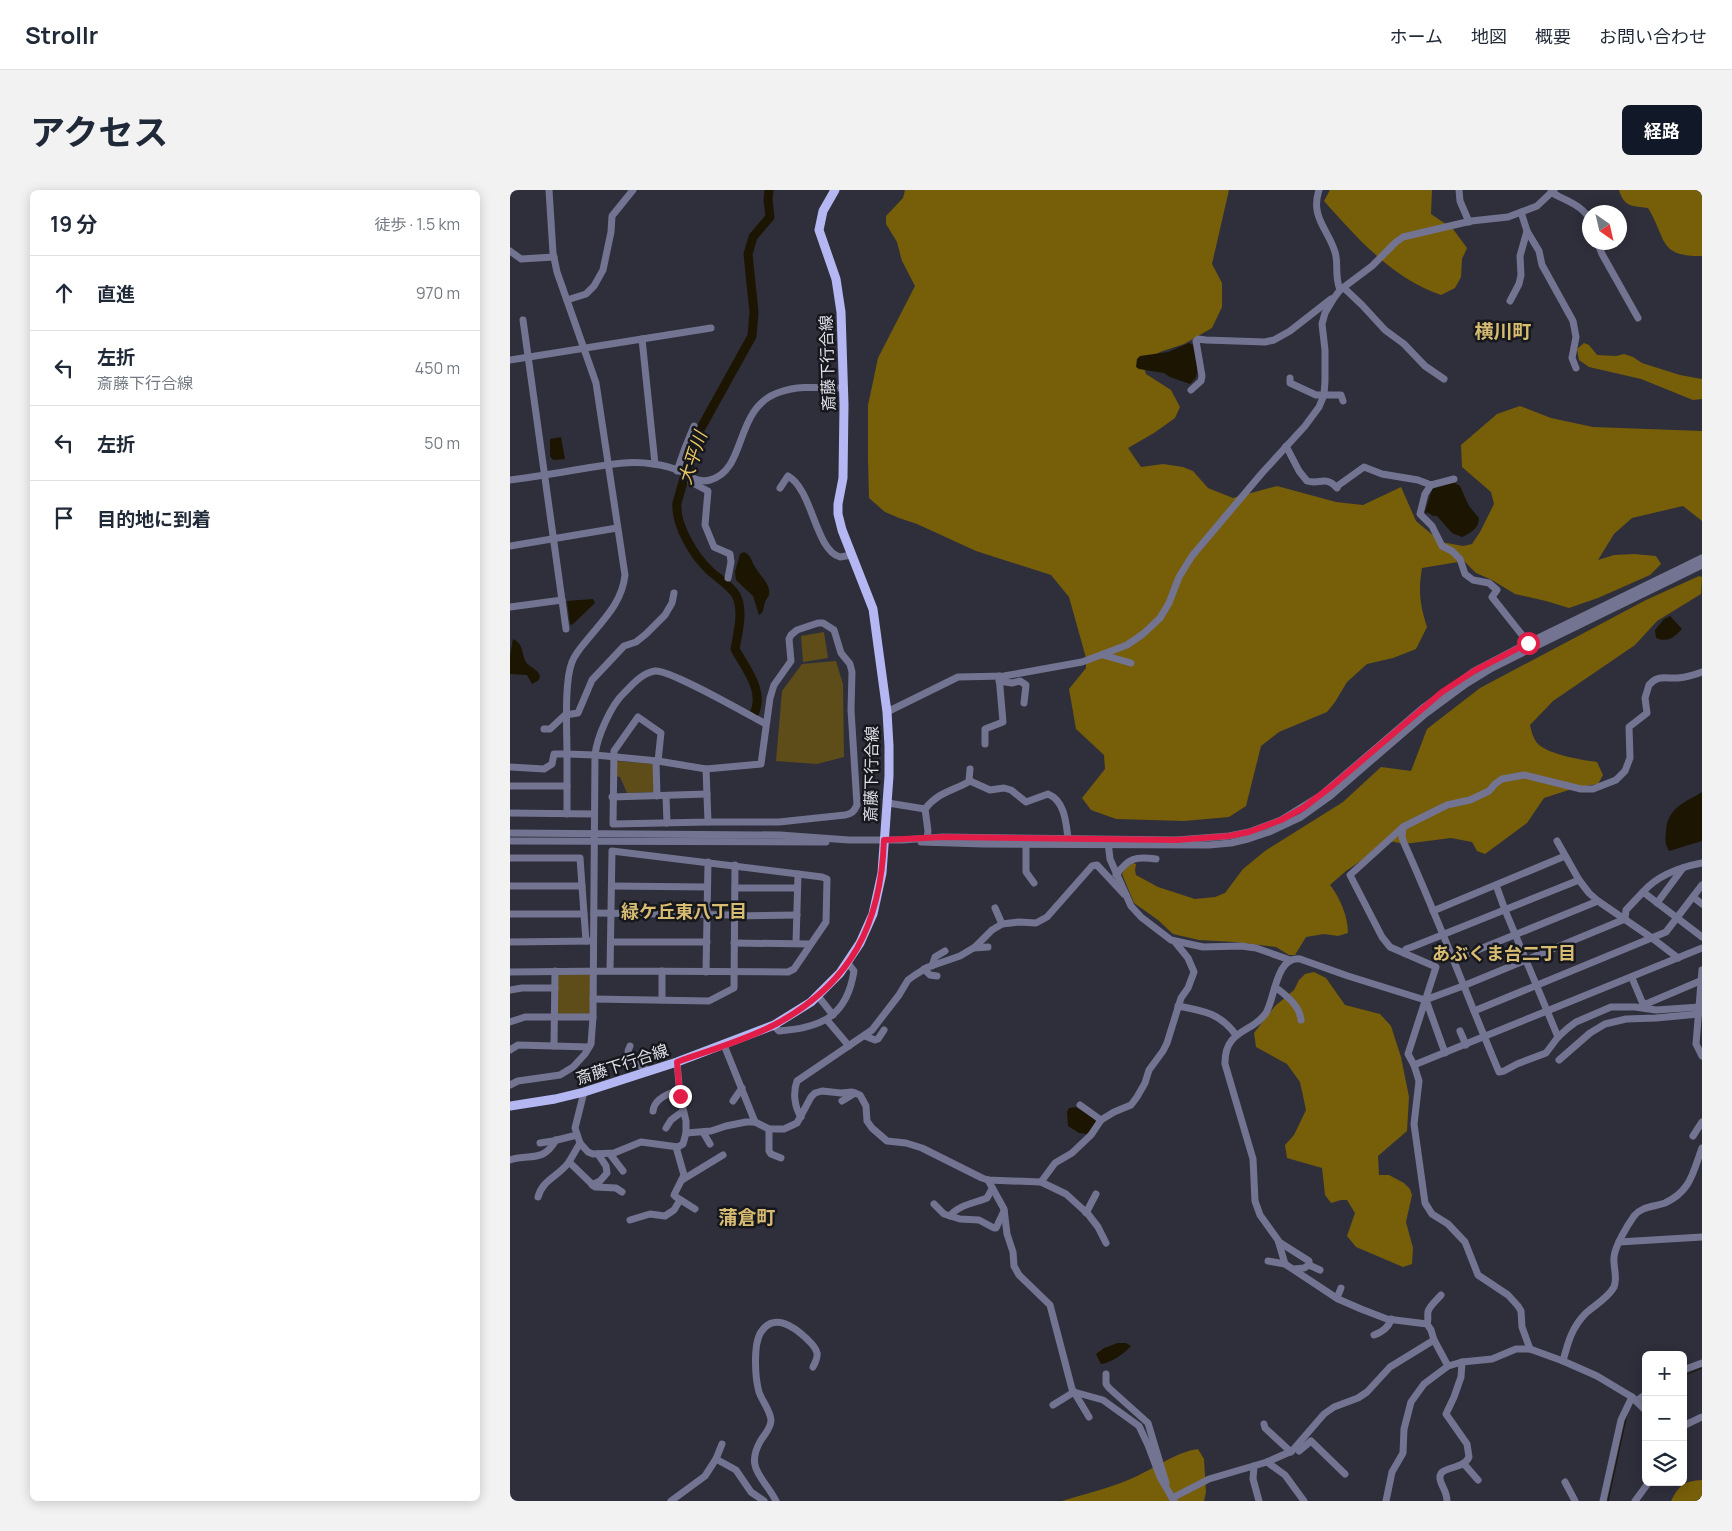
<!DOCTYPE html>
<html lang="ja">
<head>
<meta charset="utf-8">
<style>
  body { margin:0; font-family:Manrope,"Noto Sans JP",sans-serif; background:#f2f2f3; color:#1f2937 }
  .controls { position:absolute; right:15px; bottom:15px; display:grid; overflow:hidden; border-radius:8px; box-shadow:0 2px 12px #0003 }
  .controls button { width:45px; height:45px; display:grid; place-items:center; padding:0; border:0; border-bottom:1px solid #e0e1e3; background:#fff; color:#1f2937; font:25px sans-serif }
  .compass { position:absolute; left:1072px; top:15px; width:45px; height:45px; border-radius:50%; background:#fff; box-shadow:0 2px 12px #0003; rotate:146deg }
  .stop { position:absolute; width:15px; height:15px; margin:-11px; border:4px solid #e11d48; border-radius:50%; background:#fff }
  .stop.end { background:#e11d48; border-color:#fff; box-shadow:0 1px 5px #0008 }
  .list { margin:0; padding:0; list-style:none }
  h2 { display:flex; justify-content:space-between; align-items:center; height:65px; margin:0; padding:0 20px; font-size:21px }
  h2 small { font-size:16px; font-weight:400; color:#747a83 }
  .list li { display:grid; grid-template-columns:32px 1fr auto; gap:15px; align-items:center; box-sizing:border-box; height:75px; padding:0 20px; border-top:1px solid #e0e1e3 }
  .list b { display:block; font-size:19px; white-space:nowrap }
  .list p { margin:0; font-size:16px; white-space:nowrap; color:#747a83 }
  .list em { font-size:16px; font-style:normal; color:#747a83 }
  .icon { flex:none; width:28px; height:28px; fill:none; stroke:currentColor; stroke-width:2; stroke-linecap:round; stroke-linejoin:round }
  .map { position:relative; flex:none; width:1192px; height:1311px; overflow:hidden; border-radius:8px }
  header { display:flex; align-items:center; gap:30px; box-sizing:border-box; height:70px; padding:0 25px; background:#fff; border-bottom:1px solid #e0e1e3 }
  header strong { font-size:24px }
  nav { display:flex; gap:28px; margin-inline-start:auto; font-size:18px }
  .intro { display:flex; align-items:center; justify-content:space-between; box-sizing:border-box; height:120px; padding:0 30px }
  h1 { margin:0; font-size:35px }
  .button { padding:12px 22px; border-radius:8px; background:#111827; color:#fff; font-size:18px; font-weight:700 }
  main { display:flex; gap:30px; padding:0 30px }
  aside { flex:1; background:#fff; border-radius:8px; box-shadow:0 2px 12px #0003 }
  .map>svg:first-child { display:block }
  .green { fill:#5e4d18 }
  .forest { fill:#775e09 }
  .water { fill:#1c1501 }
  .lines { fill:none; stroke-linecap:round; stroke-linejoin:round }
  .stream { stroke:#1c1501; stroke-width:1 }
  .river { stroke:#1c1501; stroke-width:9 }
  .minor { stroke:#737491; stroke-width:7 }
  .major { stroke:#b5b7f2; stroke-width:9 }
  .route { stroke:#e11d48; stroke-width:6 }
  .labels { text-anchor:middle; stroke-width:5; stroke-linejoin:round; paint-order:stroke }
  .street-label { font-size:16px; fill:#e0e1e9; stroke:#17181d }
  .water-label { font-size:18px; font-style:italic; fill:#eac660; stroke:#17181d }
  .neighbourhood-label { font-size:18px; font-weight:bold; fill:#d7bc71; stroke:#17181d }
  .quarter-label { font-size:19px; font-weight:bold; fill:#d7bc71; stroke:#17181d }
</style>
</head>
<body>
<header>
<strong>Strollr</strong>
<nav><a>ホーム</a><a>地図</a><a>概要</a><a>お問い合わせ</a></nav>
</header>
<div class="intro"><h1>アクセス</h1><a class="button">経路</a></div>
<main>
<aside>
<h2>19 分<small>徒歩 · 1.5 km</small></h2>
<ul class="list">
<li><svg class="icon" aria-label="ahead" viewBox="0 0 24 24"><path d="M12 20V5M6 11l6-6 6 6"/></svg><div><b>直進</b></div><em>970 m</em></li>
<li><svg class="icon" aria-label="left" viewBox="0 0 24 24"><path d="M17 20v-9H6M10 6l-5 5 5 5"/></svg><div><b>左折</b><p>斎藤下行合線</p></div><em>450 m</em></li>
<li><svg class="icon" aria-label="left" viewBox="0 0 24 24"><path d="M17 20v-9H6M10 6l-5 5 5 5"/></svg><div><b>左折</b></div><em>50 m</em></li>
<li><svg class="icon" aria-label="arrive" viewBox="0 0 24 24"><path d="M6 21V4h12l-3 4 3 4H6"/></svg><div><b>目的地に到着</b></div></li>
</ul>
</aside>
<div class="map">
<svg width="1192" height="1311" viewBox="0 0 1192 1311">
  <rect width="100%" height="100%" fill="#2e2f3b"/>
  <g class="green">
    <polygon points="314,442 318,468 293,472 291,446"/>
    <polygon points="326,471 333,494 334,567 307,574 266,571 272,501 292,474"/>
    <polygon points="105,571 144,574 145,602 117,603 110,587 104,586"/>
    <polygon points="48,784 80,784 80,825 47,825"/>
  </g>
  <g class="forest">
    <path d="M395,0H719L702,74L712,93V117L702,138L674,154L650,162L640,168L634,178L636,184L661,200L670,217L665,228L644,243L618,258L631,277L653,274L673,277L683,281L698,298L723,308L767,296L826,312L853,315L891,297L906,331L931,352L953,356L962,354L970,342L984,314L981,302L952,277L951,255L987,224L1010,216L1041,228L1083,237L1192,241V331L1173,316L1122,328L1104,344L1088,370L1104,365L1124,364L1146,366L1151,374L1140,385L1088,408L1059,418L1036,411L1005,404L982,390L966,383L954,371L912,378C908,402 910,414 917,437L906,459L883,468L857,474L837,492L825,512L817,522L769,542L751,556L736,616L719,627L674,631L606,629L581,620L572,608L595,579L594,565L566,539L559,499L576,478V468L559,407L541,385L466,361L407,334L389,328L375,322L359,308L358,270V215L368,168L405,96L392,71L387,52L376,34V26L393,8Z"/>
    <path d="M820,0H922L921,24L943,39L957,58L952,69L951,87L945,98L931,105C883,89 847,48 814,11Z"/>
    <path d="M1109,0H1192V66C1148,67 1157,49 1138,18C1122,16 1114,17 1109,0Z"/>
    <polygon points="1074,153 1079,155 1087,165 1106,166 1114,164 1123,167 1132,173 1170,185 1192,189 1192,209 1183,210 1131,189 1079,177 1069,170 1067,159"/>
    <path d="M1189,386L1192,387L1191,404L1147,431L1125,455L1043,511L1020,535C1021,539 1022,545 1025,550C1032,564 1072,570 1087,572L1093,585L1088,594L1068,597L1034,608L1017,633L975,664L967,661L962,652L941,648L894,654L880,651L836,681L820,695C830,708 838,726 838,743L828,746L814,744L796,747L785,765H779L766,757L725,752L689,750L663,744L648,730L624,713L612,684L616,678L623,673L626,674L625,680L626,685L648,697L685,709L705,707L715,703L733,679L755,661L833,612L871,577L901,581L917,539L970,498L1136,410Z"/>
    <polygon points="804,782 816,788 835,815 870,824 881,836 891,867 899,907 897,941 868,966 869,985 879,985 894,993 900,999 902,1005 896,1032 903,1058 902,1074 893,1077 846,1057 837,1046 845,1023 837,1010 831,1010 821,1013 815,1005 812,978 777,968 775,955 784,945 796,920 790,892 777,874 746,857 744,843 765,816 784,800 789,790 795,784"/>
    <path d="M688,1259L694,1269L696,1302L694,1311H552C574,1304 597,1299 618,1290C641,1281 665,1262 688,1259Z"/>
    <path d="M1192,1290V1311H1161C1169,1295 1174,1291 1192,1290Z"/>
  </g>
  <g class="water">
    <path d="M679,153L684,155C686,169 693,184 680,194L660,187L654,183L629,179L626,177L627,169L630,166L658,162Z"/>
    <polygon points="51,247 55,269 43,270 40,266 40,249"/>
    <path d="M943,292L950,296L959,316L969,328C969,338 961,343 952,347L942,343L927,326H923L917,322L916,324L915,322L922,299Z"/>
    <path d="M234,362C242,366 241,371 245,377C250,386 261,394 259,405C258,407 256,409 255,412C253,418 255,421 249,425L243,406L226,390L225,382L230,364Z"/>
    <polygon points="83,409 85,413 62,435 60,434 57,411"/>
    <path d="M1160,426L1172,439C1164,447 1158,453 1146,448L1145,440L1154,429Z"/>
    <path d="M3,449C14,454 11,463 16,472C20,478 27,478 30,486L29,490L22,494L17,485L0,484V466Z"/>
    <path d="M1192,602V651L1159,661C1155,654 1155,649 1156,642C1157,618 1174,613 1192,602Z"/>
    <polygon points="566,917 584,928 587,933 577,944 569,943 558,936 557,922 559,918"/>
    <path d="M608,1153H616L621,1156C615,1163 601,1173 591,1174L586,1164L594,1158Z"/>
  </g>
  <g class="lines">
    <g class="stream">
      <polyline points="1173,1186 1192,1178"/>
      <polyline points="1098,1311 1117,1224"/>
    </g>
    <path class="river" d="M243,526C256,502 236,479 225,459C228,442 234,421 226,405C220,395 209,389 200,381C184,366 165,335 167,313L186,247L242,146L244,122L238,64L243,47L260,27L258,10L259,0"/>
    <g class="minor">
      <path d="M809,0C800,27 818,39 825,62C829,75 824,84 830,100"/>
      <polyline points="949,0 950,11 959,32"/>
      <path d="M1041,2C1055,11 1074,15 1080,31"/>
      <polyline points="1011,22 1017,41 1029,61 1032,75 1063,131 1066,147 1062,168 1066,178"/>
      <polyline points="1087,52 1092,64 1128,128"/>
      <polyline points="0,61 11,69 44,67"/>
      <polyline points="834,98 852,115 875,140 894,154 915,176 934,189"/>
      <polyline points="57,110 76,104 84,96 93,80 101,42 102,26 123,0"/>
      <polyline points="1000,111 1009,94 1011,85 1010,66 1017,41"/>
      <polyline points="13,130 56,439"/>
      <polyline points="132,149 201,138"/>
      <polyline points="0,170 132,149 145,274"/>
      <polyline points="780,188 780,193 806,205 831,205 833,211"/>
      <polyline points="681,200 691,191 692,186 686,151 688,149 696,150 755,152 764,150 780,141 821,109"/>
      <path d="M776,256L789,281L797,291C810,295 815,285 827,298"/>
      <polyline points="167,281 175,258 184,236"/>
      <polyline points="182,288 181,292 198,301 195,335 204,357 220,364 221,372 218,388"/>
      <path d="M0,290C24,287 48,283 71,279C95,275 119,270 143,274C151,275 164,278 172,282C181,287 189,293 200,290C238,280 223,217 270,202C290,195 313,198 334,198"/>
      <polyline points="921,295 915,304 910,324 922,336 932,356 942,361 950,369 955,384 963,390 979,393 987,400 982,407 1020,455"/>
      <polyline points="826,297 854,277 872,284 908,290 921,295 944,289"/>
      <path d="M270,298L278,286C303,300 305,360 330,367L342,365"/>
      <polyline points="0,356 107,338"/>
      <polyline points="0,417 52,410"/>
      <polyline points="593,465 621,473"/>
      <polyline points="489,491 502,493 510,491 516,495 514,513"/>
      <polyline points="377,522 448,487 494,486 572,472 617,455 633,444 650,428 659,413 669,387 682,366 752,283 795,236 809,217 814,205 815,191 815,160 812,134 815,123 824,108 830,100 862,76 886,52 893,47 961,31 998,27 1027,16 1044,0"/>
      <polyline points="34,539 40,539 55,525 68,523 82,490 114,456 126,452 136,444 155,425 162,413 164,403"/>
      <polyline points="475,554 475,539 493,532 489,486"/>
      <polyline points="146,571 147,606"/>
      <polyline points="148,571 151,543 128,527 104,561 103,634 198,632 196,579"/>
      <polyline points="0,577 34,579 42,574 44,564 57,564 57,624"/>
      <polyline points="459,591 460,579"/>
      <polyline points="0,596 57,596"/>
      <polyline points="156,606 157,633"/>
      <polyline points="102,607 197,604"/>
      <path d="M378,613L415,619C428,602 443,601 460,591L480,600L494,598L501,600L516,612L538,604C555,611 556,633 558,648"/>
      <polyline points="415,619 418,641 417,648"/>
      <polyline points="0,623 84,624"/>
      <path d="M198,632H269L335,625C341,624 344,622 347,615L341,520L342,482L340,474L331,463L324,440L313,433H308L287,440L281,445L279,449L281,471L264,495L260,508L251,574L196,579L148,571L85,565C87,547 101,515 114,503C123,494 132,483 145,481C159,479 237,524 256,534"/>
      <path d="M893,637L892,647L894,653C928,728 957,806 989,882L994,881L1007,874L1036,863L1048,847L1058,838L1066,832L1101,817H1125L1146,820L1190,817"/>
      <polyline points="0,643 270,645 339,650 393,650 433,647 666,650 719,646 739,642 771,630 810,606 914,517 964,481 1018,453 1192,368"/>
      <polyline points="0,651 316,652"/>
      <polyline points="1047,651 1069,690 1079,703 1088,711 1142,748 1168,768"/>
      <polyline points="411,652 473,654 699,655 721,653 738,649 759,642 791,627 819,607 914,525 956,494 982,478 1022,458 1192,375"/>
      <polyline points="598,652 600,669 621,716 631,727 661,750 693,757 731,756 746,758 780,770"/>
      <polyline points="516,655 516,682 524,693"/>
      <polyline points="0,668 70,668 72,696 0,696"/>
      <path d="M606,685C619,668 625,666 646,669"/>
      <polyline points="986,695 995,720 1048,847"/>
      <polyline points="102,696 197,697"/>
      <polyline points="225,698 287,698"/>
      <path d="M1133,702C1147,686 1171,677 1192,673"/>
      <polyline points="1183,707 1192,714"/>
      <polyline points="1147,713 1173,678"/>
      <polyline points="485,718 492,734"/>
      <polyline points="923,721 1055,666"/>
      <polyline points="84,723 224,725"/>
      <polyline points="0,724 74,724 72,696"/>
      <polyline points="74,724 76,751"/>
      <polyline points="224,726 287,725"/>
      <polyline points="1115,729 1116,720 1133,702 1192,747"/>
      <polyline points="0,752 83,751"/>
      <polyline points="101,752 197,752"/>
      <polyline points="224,753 300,754"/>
      <polyline points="286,753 288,684"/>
      <polyline points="464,758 478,757"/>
      <polyline points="894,763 896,759 902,757 1069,690"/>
      <polyline points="943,770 1088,711"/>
      <polyline points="422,776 425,767 435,761"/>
      <polyline points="414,779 420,785 427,786"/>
      <polyline points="1192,780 1186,854 1192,866"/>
      <polyline points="0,782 100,781 102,661 312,687 317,689 316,732 284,779 278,782 100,781"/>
      <polyline points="196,782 198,672"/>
      <polyline points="1122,788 1133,814 1136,814 1136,817"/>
      <path d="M765,797C776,805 790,816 791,830"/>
      <polyline points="0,800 12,798 45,798"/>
      <polyline points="308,806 323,825"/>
      <polyline points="83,809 199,811 224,798 225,675"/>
      <polyline points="152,810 152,781"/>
      <polyline points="916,810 935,863"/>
      <polyline points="1136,814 1190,791"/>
      <path d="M668,816C694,821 710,823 726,845"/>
      <polyline points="964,821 1156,742 1192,695"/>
      <polyline points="317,830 339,856"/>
      <path d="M0,832L15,827H83L85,565L57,564C57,541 54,492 62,472C65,464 71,457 77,450C93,430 112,413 115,385L86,193L47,82L43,63L39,0"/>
      <path d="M263,835L269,841C312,838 337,826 344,781L338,773"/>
      <polyline points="950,841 956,855"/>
      <polyline points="355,846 365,850 368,849 374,840"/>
      <polyline points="214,855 245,932"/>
      <polyline points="44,856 79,857"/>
      <polyline points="120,856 118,861 120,869 139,881"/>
      <polyline points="0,860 8,855 44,856 45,781"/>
      <polyline points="1049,870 1080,843 1095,834 1116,829 1146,828 1189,824"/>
      <polyline points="167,872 170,906 176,931 176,943 201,941 216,936 236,932 245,932 259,939 274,939 287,933 301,907 305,903 312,901 331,903 342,902 350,905 356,916 357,931 362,938 377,951 396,953 412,958 472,988 478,990 531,992 545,973 562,963 581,945 591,930 604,922 621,915 627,907 635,893 639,880 653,861 657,853 671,808 678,798 684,782 678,768 665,752"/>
      <polyline points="904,875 1192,758"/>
      <polyline points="0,895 8,891 50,885 63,877 75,864 81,854 83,827"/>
      <polyline points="74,902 65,938 70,953 78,962 83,964 104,963 131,952 168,957 173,954 176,943"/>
      <polyline points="223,911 232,898"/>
      <polyline points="332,911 345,903"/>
      <polyline points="570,915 591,930"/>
      <path d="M143,921C144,909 159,903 169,900"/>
      <path d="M291,927C284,916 283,902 287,891L362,840L389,805L398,790L405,785L418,777L450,766L465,757L482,740L492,734L509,732L526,733L537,727L582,676L587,675L614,704L616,705"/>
      <polyline points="156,938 161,930 173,921"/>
      <polyline points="259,939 259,961 261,964 271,968"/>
      <polyline points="193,942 200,954"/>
      <polyline points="1183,946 1192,932"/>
      <polyline points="30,953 43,951 67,945"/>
      <polyline points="70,953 59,972 85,997 106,998 112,1002"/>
      <polyline points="166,957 174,985 164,1005 166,1007 185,1019"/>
      <polyline points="100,964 113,981"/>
      <path d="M0,970C20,963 32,974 46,950"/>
      <polyline points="172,990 213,965"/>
      <polyline points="478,990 494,1019 497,1044 503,1062 504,1076 509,1085 540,1115 562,1199 564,1202 593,1210 629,1236 638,1255 650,1287 664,1311"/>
      <polyline points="531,992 556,1004 578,1024 588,1037 596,1053"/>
      <polyline points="82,995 90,991 97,983 96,976 88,964"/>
      <path d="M28,1007C33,989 48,987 59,972"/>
      <polyline points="424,1014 434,1024 450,1029 469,1030 484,1038 486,1038 494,1021"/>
      <polyline points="576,1023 586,1004"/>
      <path d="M440,1026C448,1015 465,1013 477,1008L482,999"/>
      <polyline points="120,1030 140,1024 155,1026 164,1020 170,1010"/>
      <polyline points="769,1052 799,1071 799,1075 794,1078 784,1079"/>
      <polyline points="1109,1052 1192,1047"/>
      <polyline points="758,1071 775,1074"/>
      <polyline points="799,1075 810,1080"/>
      <polyline points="827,1108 831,1098"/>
      <path d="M917,1134C919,1129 917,1127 918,1122C919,1116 927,1110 931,1105"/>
      <path d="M864,1145C872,1142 879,1138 881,1129"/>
      <path d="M1020,1159L1012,1137L1011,1121L1008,1116L998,1105L968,1085L955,1052L938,1034L922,1024L915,1013L904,934L909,891L904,875L898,864L926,777L880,757L872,747L840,685L893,637L937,615L960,610L979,601L985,594L992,589L1014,585L1071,599H1083L1106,590L1115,581L1120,568L1119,537L1137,523L1135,508L1139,495C1148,484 1156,489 1168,488C1177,487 1184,485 1192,482"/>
      <path d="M1053,1171C1058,1152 1062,1137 1076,1123C1085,1115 1098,1108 1104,1097C1108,1088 1103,1077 1104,1067C1105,1056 1117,1036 1124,1026C1132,1016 1144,1017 1155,1013C1181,1001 1183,982 1192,958"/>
      <path d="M938,1176L924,1150L921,1140L917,1134L877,1129L851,1119L828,1109L775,1074L768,1050L750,1025L745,1011L743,969L715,874C714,839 743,843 756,823C765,808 766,766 790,769L838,786L915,810L953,796L1115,729"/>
      <polyline points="1173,1180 1192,1173"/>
      <polyline points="596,1184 596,1194 599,1198 638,1233 656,1293"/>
      <polyline points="1126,1211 1136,1204"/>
      <polyline points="543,1215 564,1202 579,1227"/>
      <polyline points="754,1234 755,1238 781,1262"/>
      <polyline points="1173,1236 1192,1227"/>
      <polyline points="789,1261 801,1251 835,1284"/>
      <polyline points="206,1269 212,1254"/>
      <polyline points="757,1272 775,1285 794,1311"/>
      <polyline points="954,1274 968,1290"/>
      <polyline points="744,1276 743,1289 749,1311"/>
      <polyline points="1055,1292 1065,1311"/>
      <polyline points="662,1308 699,1289 757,1272 782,1261 814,1224 824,1217 848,1208 857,1202 880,1177 924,1150"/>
      <polyline points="161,1311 195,1286 206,1269 226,1280 241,1302 254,1311"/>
      <path d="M266,1311C254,1287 234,1279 251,1250C255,1244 261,1238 261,1230C260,1220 252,1211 249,1202C245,1188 243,1154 251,1142C264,1122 284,1137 296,1148C300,1152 306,1157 307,1163C308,1168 305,1173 303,1177"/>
      <polyline points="876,1311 882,1282 893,1263 894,1239 901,1212 914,1194 938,1176 952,1172 982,1169 1006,1159 1020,1159 1053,1171 1087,1186 1122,1207 1136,1221"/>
      <path d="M937,1311C937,1301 931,1296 930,1289C928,1275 953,1281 959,1267L957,1254L936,1224L944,1207L951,1187L952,1172"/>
      <polyline points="1093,1311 1111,1230 1122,1207"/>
      <polyline points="1125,1311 1139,1292"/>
    </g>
    <polyline class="major" points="0,916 45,909 74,902 167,872 264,835 301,812 330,783 350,753 363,724 372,683 379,586 379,556 377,522 363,419 332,340 328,324 328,314 333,288 334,215 331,122 326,89 309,40 313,21 325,0"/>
  </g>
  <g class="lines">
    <path class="route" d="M170,906L167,872C200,860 236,850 266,834C342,793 371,733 374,650L434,647L666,650L719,646L739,642L771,630L793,618L822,596L932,502L964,481L1018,453"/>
  </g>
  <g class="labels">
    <g class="street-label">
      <text transform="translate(317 173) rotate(-92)" y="6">斎藤下行合線</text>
      <text transform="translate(361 584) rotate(-89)" y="6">斎藤下行合線</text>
      <text transform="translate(112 874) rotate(-18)" y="6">斎藤下行合線</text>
    </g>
    <g class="water-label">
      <text transform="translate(183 268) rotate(-72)" y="6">大平川</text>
    </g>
    <g class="neighbourhood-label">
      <text x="174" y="728">緑ケ丘東八丁目</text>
      <text x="994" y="770">あぶくま台二丁目</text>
    </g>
    <g class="quarter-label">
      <text x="993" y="148">横川町</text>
      <text x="237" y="1034">蒲倉町</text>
    </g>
  </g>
</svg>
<div class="controls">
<button>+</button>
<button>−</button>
<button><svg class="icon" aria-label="layers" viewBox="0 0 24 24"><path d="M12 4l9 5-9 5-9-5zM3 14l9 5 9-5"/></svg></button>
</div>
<svg class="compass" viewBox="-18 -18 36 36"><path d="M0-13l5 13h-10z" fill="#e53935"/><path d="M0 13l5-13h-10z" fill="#747a83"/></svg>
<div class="stop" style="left:1018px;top:453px"></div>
<div class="stop end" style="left:170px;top:906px"></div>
</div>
</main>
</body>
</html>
